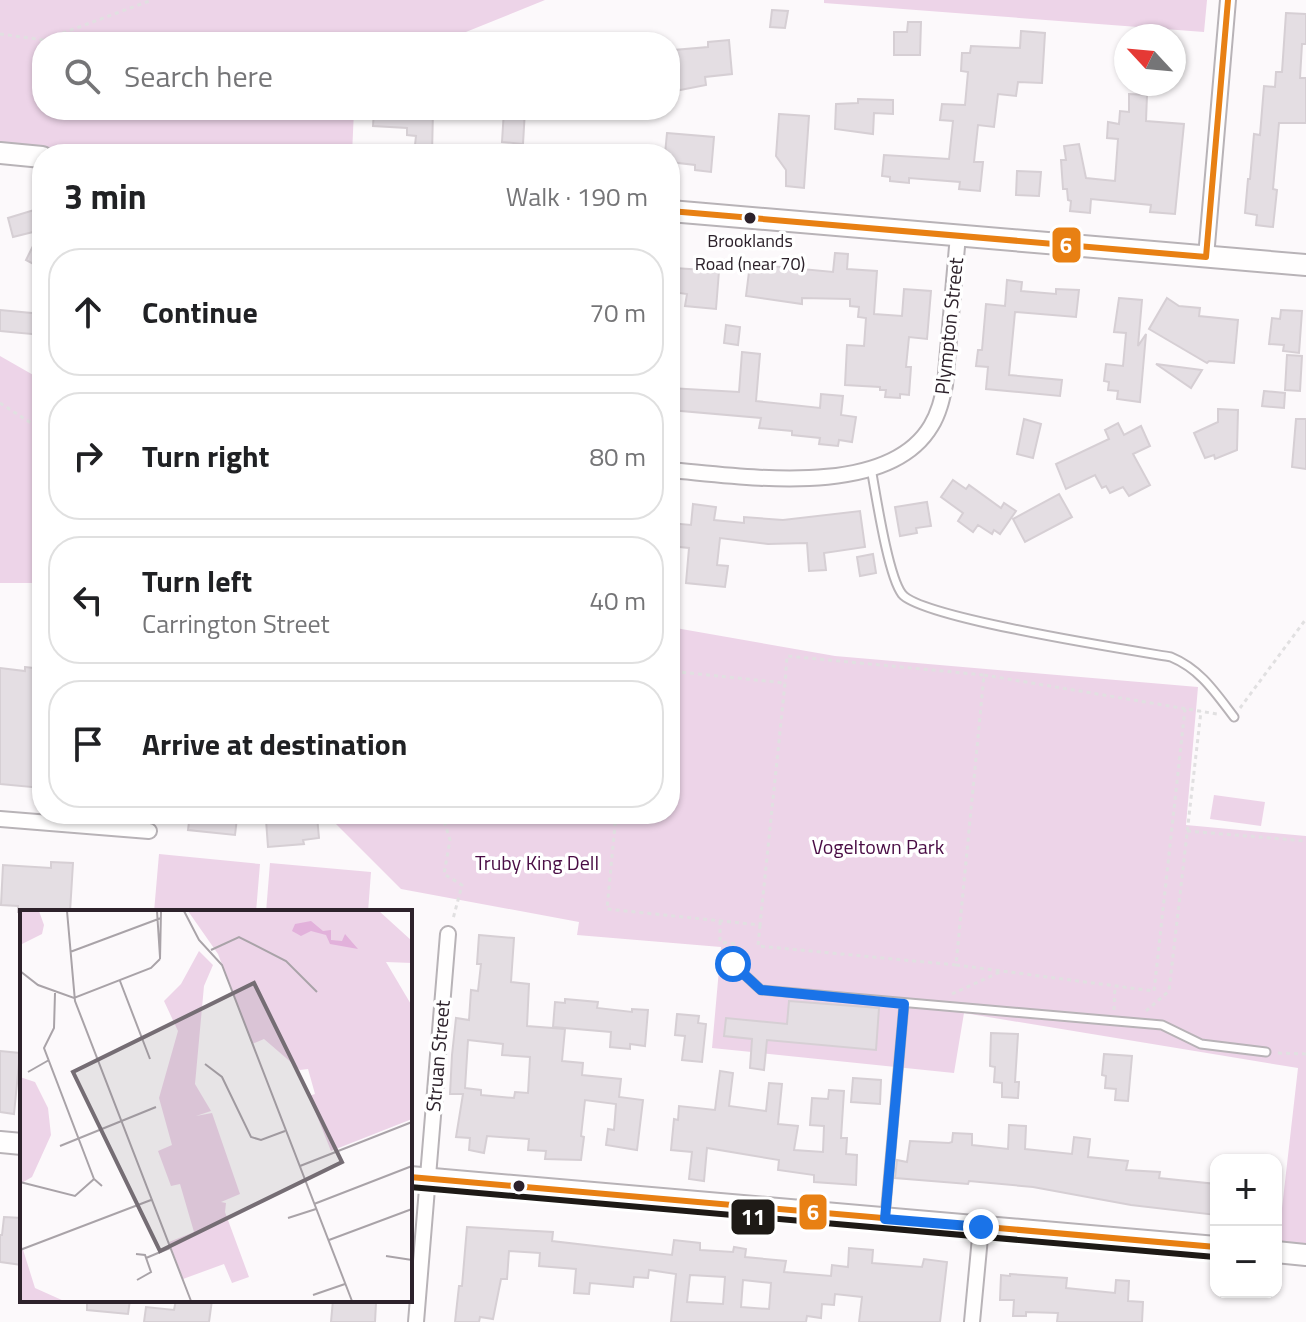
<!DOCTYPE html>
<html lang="en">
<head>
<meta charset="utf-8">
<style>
  body { margin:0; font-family:"Titillium Web",sans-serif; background:#f6f6f6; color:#202124 }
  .controls { position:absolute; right:24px; bottom:24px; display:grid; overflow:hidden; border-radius:16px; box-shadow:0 2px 6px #0004 }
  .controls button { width:72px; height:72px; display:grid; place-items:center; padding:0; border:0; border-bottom:2px solid #e0e0e0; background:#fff; color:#202124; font:40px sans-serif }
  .compass { position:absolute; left:1114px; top:24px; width:72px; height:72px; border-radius:50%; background:#fff; box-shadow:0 2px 6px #0004; rotate:296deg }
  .stop { position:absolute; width:24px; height:24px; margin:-18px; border:6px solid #1a73e8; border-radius:50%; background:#fff }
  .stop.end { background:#1a73e8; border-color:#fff; box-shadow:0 2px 8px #0008 }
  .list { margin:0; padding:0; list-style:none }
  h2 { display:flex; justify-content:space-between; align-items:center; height:104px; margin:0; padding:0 32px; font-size:34px }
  h2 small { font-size:26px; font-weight:400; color:#757577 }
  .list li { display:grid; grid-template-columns:52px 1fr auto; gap:24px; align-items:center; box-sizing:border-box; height:128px; margin:0 16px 16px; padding:0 16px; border:2px solid #e0e0e0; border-radius:32px }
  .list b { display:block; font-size:30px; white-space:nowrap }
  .list p { margin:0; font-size:26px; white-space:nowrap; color:#757577 }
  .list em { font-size:26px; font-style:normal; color:#757577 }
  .icon { flex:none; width:44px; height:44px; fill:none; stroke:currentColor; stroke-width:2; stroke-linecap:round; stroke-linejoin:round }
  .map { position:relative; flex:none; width:1306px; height:1322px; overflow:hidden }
  .search { position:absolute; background:#fff; box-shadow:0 2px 6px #0004; left:32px; top:32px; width:648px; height:88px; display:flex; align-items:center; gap:20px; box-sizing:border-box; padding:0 28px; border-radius:32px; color:#757577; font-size:30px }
  .panel { position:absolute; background:#fff; box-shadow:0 2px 6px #0004; left:32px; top:144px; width:648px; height:680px; border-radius:32px }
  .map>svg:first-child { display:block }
  .green { fill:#edd4e8 }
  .building { fill:#e4dee3; stroke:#d6cfd4; stroke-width:2; fill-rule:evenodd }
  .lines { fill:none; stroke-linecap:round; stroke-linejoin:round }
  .lane-casing { stroke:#b8b3b7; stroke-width:11 }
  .street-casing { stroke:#b8b3b7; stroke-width:18 }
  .secondary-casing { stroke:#b8b3b7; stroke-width:24 }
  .path { stroke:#e1e0e1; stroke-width:3; stroke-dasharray:4 4; stroke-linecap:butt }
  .lane { stroke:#fffefe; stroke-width:7 }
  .street { stroke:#fffefe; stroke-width:14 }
  .secondary { stroke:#fffefe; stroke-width:20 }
  .bus-1-casing { stroke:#fff; stroke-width:12 }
  .bus-2-casing { stroke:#fff; stroke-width:12 }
  .bus-1 { stroke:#e88013; stroke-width:6 }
  .bus-2 { stroke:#1e1a16; stroke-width:6 }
  .route { stroke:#1a73e8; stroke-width:10 }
  .bus-dot { fill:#2d222b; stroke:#fff; stroke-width:3 }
  .labels { text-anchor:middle; stroke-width:7; stroke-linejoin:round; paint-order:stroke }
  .bus-label { font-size:18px; fill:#2d222b; stroke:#fff }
  .street-label { font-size:20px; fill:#2d222b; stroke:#fff }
  .park-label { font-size:20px; fill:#490c44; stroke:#fff }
  .inset-road { fill:none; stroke:#a9a3a8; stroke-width:2 }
  .view { fill:#756d74; fill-opacity:0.15; stroke:#756d74; stroke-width:4 }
  .inset-edge { fill:none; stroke:#2d222b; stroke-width:4 }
  .line-badge { stroke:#fff; stroke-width:3 }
  .badge-label { font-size:22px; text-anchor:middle; font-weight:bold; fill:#fff }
</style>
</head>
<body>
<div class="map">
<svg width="1306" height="1322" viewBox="0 0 1306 1322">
  <rect width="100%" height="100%" fill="#fcf9fb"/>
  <g class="green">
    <polygon points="0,0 545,0 441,42 42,42 42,110 354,110 352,154 0,153"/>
    <polygon points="824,0 1207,0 1204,32 824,3"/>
    <polygon points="0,356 42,380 42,583 0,583"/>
    <polygon points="670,627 835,656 1198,687 1186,825 1306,836 1306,1246 1278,1243 1298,1068 964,1013 954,1073 712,1048 721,947 577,935 579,922 401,889 326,814 600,814 600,818 602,814 670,814"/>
    <polygon points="1214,795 1265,802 1261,826 1210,819"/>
    <polygon points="159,854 260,864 256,912 154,912"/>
    <polygon points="270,863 371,872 368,912 266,912"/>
  </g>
  <g class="building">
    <polygon points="772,10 788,11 785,28 770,27"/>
    <polygon points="1286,13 1306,14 1306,44 1302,44 1300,78 1306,78 1306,123 1279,123 1273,189 1277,190 1273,227 1256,225 1257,215 1245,213 1248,179 1250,179 1254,134 1260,135 1264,86 1275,87 1276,72 1282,72"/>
    <polygon points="908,22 921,22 920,55 894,55 894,32 907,32"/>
    <polygon points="1021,31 1045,33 1042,83 1018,82 1016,96 998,94 994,127 978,125 974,162 983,162 980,191 959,189 960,182 909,178 909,183 890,181 890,177 882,176 884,155 949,159 953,121 940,120 942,104 965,105 968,72 961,71 962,53 970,53 971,46 1020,48"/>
    <polygon points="729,40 732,74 705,77 706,85 670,92 670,60 675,59 674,50 708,47 708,42"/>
    <polygon points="1129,94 1147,95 1146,121 1184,124 1175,214 1150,212 1151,205 1091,199 1090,213 1070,211 1071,201 1068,200 1067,189 1063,189 1061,160 1066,160 1064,146 1079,144 1086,178 1115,181 1118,139 1107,138 1108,122 1119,124 1120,111 1129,112"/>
    <polygon points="858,99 893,100 893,114 874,113 873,134 835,129 836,104 858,103"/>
    <polygon points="374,110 433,110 432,154 414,154 416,136 407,135 407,128 373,126"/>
    <polygon points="504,110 525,110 523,144 502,142"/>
    <polygon points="779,114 809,116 804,188 786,186 786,170 776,156"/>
    <polygon points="667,133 714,137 711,172 695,170 695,165 670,162 670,154 665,154"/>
    <polygon points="1017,171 1041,172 1039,196 1016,195"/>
    <polygon points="34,210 42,213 42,256 37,266 26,260 41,230 13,237 8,218"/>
    <polygon points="835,253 848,254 847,269 877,271 874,314 902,316 904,289 931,291 927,339 909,337 906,367 911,367 909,395 900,394 900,398 885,397 886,390 880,390 880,387 845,385 847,345 864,346 866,318 858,317 859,307 850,306 850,299 802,298 802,304 746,296 750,264 833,272"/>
    <polygon points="674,268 719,271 716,309 685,306 687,294 672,292"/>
    <polygon points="1007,280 1022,282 1021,291 1056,294 1056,289 1079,290 1076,317 1015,312 1009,375 1062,380 1060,396 986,389 988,367 976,366 978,350 982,350 986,304 1005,306"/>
    <polygon points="1119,298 1142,300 1138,346 1146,334 1140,402 1117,399 1118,391 1108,390 1109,382 1104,381 1106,364 1123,366 1126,333 1114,332"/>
    <polygon points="1167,298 1179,306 1200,308 1199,316 1238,320 1234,363 1209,361 1207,363 1149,329"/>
    <polygon points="0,310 42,314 42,335 0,331"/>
    <polygon points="1281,310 1302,311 1299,353 1283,351 1284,345 1269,344 1272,318 1280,319"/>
    <polygon points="726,325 740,327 738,345 724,343"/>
    <polygon points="742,352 760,354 756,401 820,408 821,394 843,396 841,415 856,417 852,442 839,440 838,446 819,444 820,438 792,435 792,431 759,428 761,418 670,410 670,388 739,392"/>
    <polygon points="1287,355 1302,356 1300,391 1285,390"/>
    <polygon points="1156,364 1202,370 1191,388"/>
    <polygon points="1264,391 1285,393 1284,408 1262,406"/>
    <polygon points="1218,409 1238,410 1237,450 1215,459 1214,455 1205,458 1194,433 1218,422"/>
    <polygon points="1024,419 1041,424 1033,458 1017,454"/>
    <polygon points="1296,419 1306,419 1306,469 1292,467"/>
    <polygon points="1118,423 1124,435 1141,426 1150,446 1133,454 1150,485 1129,496 1123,487 1110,493 1106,486 1102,488 1095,475 1066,489 1056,464 1109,439 1105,430"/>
    <polygon points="953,480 966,489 969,485 1001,508 1004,503 1016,511 1000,534 994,530 992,534 978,525 973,532 958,521 963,513 941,497"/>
    <polygon points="1059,494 1072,517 1025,542 1013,519"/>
    <polygon points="927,502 931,526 916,528 917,533 900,536 895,507"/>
    <polygon points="693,504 716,507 714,520 744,523 744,517 783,520 860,511 865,547 824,553 826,570 809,571 807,543 768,544 720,538 717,565 728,566 725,587 686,583 689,548 670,546 670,523 691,525"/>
    <polygon points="873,554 876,573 860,576 857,557"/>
    <polygon points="25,667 42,669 39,771 42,771 42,788 0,784 0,668 25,671"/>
    <polygon points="190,814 225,814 224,816 237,818 235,835 188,830"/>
    <polygon points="317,816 319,838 303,840 304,844 268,847 266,820"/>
    <polygon points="51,862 73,863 70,912 18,912 18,906 1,905 3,865 51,868"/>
    <path d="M479,935L514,938L511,982L529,984L527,1026L565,1029L562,1061L583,1063L582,1075L621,1079L619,1097L643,1100L637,1150L606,1145L608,1129L614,1130L616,1104L585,1100L581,1136L584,1137L581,1160L545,1159L546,1151L528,1150L529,1139L487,1136L484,1153L469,1150L470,1138L456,1137L463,1094H450L452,1055L456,1018L469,1020L471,990L478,991L481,964H477ZM468,1040L503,1044L502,1055L530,1057L528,1093L515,1092L514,1098L481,1095V1090L465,1088Z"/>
    <polygon points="565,999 598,1002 597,1008 632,1012 632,1009 648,1010 645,1046 630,1044 630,1049 610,1047 611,1032 553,1027 555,1002 565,1003"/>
    <polygon points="789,1001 879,1008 876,1050 767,1040 764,1070 750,1068 752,1039 724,1036 726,1018 787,1024"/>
    <polygon points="677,1014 699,1016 698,1023 706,1024 702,1062 682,1060 685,1036 675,1035"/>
    <polygon points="991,1033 1018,1034 1015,1082 1019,1082 1018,1098 1002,1097 1002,1083 994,1082 995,1067 990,1066"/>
    <polygon points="0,1051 20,1053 14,1114 0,1112"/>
    <polygon points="1104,1054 1132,1056 1128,1101 1115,1100 1116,1089 1105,1088 1106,1076 1102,1075"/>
    <polygon points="720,1071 733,1073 729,1106 766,1111 769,1083 782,1084 778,1124 798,1126 794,1150 823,1152 824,1126 810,1125 812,1098 828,1099 829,1090 844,1091 841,1138 847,1138 846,1154 857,1155 856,1185 814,1182 814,1175 778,1170 779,1160 707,1148 704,1181 689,1179 692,1152 671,1150 674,1119 678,1120 679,1106 715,1110"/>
    <polygon points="853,1078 881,1080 880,1104 851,1102"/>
    <polygon points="1009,1125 1026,1126 1025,1149 1072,1154 1074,1137 1090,1139 1088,1157 1128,1161 1126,1170 1160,1172 1159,1178 1216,1184 1216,1215 1131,1205 1033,1187 969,1181 968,1184 895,1178 897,1160 907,1162 910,1141 949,1143 952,1142 953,1133 972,1134 972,1145 1008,1149"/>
    <polygon points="4,1217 22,1218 22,1265 0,1262 0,1235 2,1235"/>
    <path d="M467,1227L553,1232L552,1241L672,1255L674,1240L700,1243V1250L733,1252L734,1247L746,1249L745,1257L786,1261L784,1272L831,1276L832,1265L848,1267L849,1248L873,1250L872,1263L922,1267L924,1259L947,1262L940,1322H859L862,1297L835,1294L834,1305L822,1304L821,1318L807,1316L806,1322H671L676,1274L649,1270L648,1278L634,1277L633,1287L590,1283L589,1294L574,1293L576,1269L539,1266L540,1253L509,1251L507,1279H501L493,1319L480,1317L479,1322H455L459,1286H462ZM690,1275L725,1277L723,1304L687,1302ZM743,1280L771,1283L769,1309L741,1307Z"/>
    <polygon points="1010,1274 1067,1278 1066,1288 1115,1293 1116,1280 1129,1281 1128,1301 1143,1302 1142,1322 1057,1322 1058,1313 1026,1312 1026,1316 1013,1316 1014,1300 1000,1300 1001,1275 1010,1276"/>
    <polygon points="87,1300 130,1300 128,1314 87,1310"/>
    <polygon points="176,1300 212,1300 209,1322 144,1322 146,1307 174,1310"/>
    <polygon points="333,1300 376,1303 375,1322 331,1322"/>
  </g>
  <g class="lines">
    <g class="lane-casing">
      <g id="lane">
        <path d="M871,468C876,495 888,576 902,594C921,618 1129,650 1171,657C1200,669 1215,692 1234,717"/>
        <polyline points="733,964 761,990 1162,1025 1201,1044 1266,1052"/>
        <polyline points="885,1217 904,1004"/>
      </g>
    </g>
    <g class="street-casing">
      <g id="street">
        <polyline points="1206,257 1228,0"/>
        <path d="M670,470C742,476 887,500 931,426C939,413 942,399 945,385L958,235"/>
        <polyline points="0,819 149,831"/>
        <polyline points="416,1322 448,934"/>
        <polyline points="972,1322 981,1227"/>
      </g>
    </g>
    <g class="secondary-casing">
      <g id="secondary">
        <polyline points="0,153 42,157"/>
        <polyline points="670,211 1306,265"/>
        <polyline points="0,1142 22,1144"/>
        <polyline points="410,1177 1216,1247"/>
        <polyline points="1276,1252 1306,1255"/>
      </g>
    </g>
    <g class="path">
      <polyline points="0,34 44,40 152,0"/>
      <polyline points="0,403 42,430"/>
      <polyline points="984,675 1217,714"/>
      <polyline points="1240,708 1306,619"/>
      <polyline points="442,814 450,840 444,874 462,885 453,919"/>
      <polyline points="616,814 607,909 760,925 785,683 670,671"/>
      <polyline points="1187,831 1306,841"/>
      <polyline points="720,921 720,942 735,944 734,953"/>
      <polyline points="760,925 758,946 956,965 984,675 787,656 785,683"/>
      <polyline points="956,965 1154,991 1185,709"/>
      <polyline points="952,994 1000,972"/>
      <polyline points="1114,1010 1115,986"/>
      <polyline points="1146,1011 1169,991 1201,711"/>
      <polyline points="1278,1053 1306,1054"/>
    </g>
    <use href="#lane" class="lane"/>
    <use href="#street" class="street"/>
    <use href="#secondary" class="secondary"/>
    <g class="bus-1-casing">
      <g id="bus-1">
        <polyline points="670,211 1206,257 1228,0"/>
        <polyline points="410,1177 1216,1247"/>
      </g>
    </g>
    <g class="bus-2-casing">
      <polyline id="bus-2" points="410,1187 1215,1257"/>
    </g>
    <use href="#bus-1" class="bus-1"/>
    <use href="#bus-2" class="bus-2"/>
  </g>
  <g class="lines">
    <polyline class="route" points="733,964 761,990 904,1004 885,1219 981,1227"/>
  </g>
  <g class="bus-dot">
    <circle cx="750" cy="218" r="7"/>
    <circle cx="519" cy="1186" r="7"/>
  </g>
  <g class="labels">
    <g class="bus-label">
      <text x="750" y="247">Brooklands<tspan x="750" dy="23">Road (near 70)</tspan></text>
    </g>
    <g class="street-label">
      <text transform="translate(949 326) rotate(-84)" y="7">Plympton Street</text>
      <text transform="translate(438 1056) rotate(-85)" y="7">Struan Street</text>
    </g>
    <g class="park-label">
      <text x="878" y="854">Vogeltown Park</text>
      <text x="537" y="870">Truby King Dell</text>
    </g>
  </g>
  <g transform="translate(20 910)">
    <rect width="392" height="392" fill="#fcf9fb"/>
    <path d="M0,1H19L24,15L22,24L0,35ZM168,1H359L392,31V53L366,52L392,96V209L311,241L289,186L295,184L288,159L280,160L244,129L232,134L198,44ZM179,41L193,55L184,76L175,174L191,201L176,206L192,203L220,284L201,292L206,293L205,302L229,367L212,373L204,354L163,369L149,332L174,322L160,274L151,276L138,241L152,235L139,188L158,121L144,91L161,74ZM0,167L15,172L28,198L31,225L12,267L0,274ZM0,330L15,378L44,391H0Z" fill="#edd4e8"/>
    <path d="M291,11L303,21L311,20V30L322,31L325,24L338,39L310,34L306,25L291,21L281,26L272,21L275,14Z" fill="#e2b1db"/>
    <path class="inset-road" d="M47,1L55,91L171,391M137,1L140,47M164,1L179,30L202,55L332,391M191,40L219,27L266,51L297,82M50,42L141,8M140,49L141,1M0,61L18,75L54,88L131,58L140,49M100,71L130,149M35,83L34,118L24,138L74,269L82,276M185,154L202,167L231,227L241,230L265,221M8,162L29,150M40,236L136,197M280,256L392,212M0,272L55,286L74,269M294,294L392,256M268,308L296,299M309,330L392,299M0,340L131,290M116,344L125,345L131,362L117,370M366,346L392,350M126,348L150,338M293,385L325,374"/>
    <path class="view" d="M234,73L322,252L140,341L53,162Z"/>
    <rect width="392" height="392" class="inset-edge"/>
  </g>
  <g class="line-badge">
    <rect x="1051" y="226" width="31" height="38" rx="8" fill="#e88013"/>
    <rect x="798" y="1193" width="30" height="38" rx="8" fill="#e88013"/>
    <rect x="730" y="1198" width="46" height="38" rx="8" fill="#1e1a16"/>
  </g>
  <g class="badge-label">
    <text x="1066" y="253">6</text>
    <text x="813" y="1220">6</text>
    <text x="753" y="1225">11</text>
  </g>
</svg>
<div class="controls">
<button>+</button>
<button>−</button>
</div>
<svg class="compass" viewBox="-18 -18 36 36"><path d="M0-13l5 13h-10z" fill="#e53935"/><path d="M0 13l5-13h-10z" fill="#757577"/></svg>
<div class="stop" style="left:733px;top:964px"></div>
<div class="stop end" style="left:981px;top:1227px"></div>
<div class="search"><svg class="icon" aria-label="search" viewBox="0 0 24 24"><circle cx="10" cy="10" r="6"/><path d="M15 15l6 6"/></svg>Search here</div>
<section class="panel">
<h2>3 min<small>Walk · 190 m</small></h2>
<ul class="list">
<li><svg class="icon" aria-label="ahead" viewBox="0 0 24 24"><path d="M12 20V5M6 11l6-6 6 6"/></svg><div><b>Continue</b></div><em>70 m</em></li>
<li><svg class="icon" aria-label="right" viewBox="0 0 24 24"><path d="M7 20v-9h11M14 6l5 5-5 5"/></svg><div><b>Turn right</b></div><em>80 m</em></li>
<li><svg class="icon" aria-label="left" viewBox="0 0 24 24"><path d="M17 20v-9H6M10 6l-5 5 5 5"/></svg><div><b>Turn left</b><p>Carrington Street</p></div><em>40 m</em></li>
<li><svg class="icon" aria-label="arrive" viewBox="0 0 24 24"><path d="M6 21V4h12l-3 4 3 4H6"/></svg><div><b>Arrive at destination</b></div></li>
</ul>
</section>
</div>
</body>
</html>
